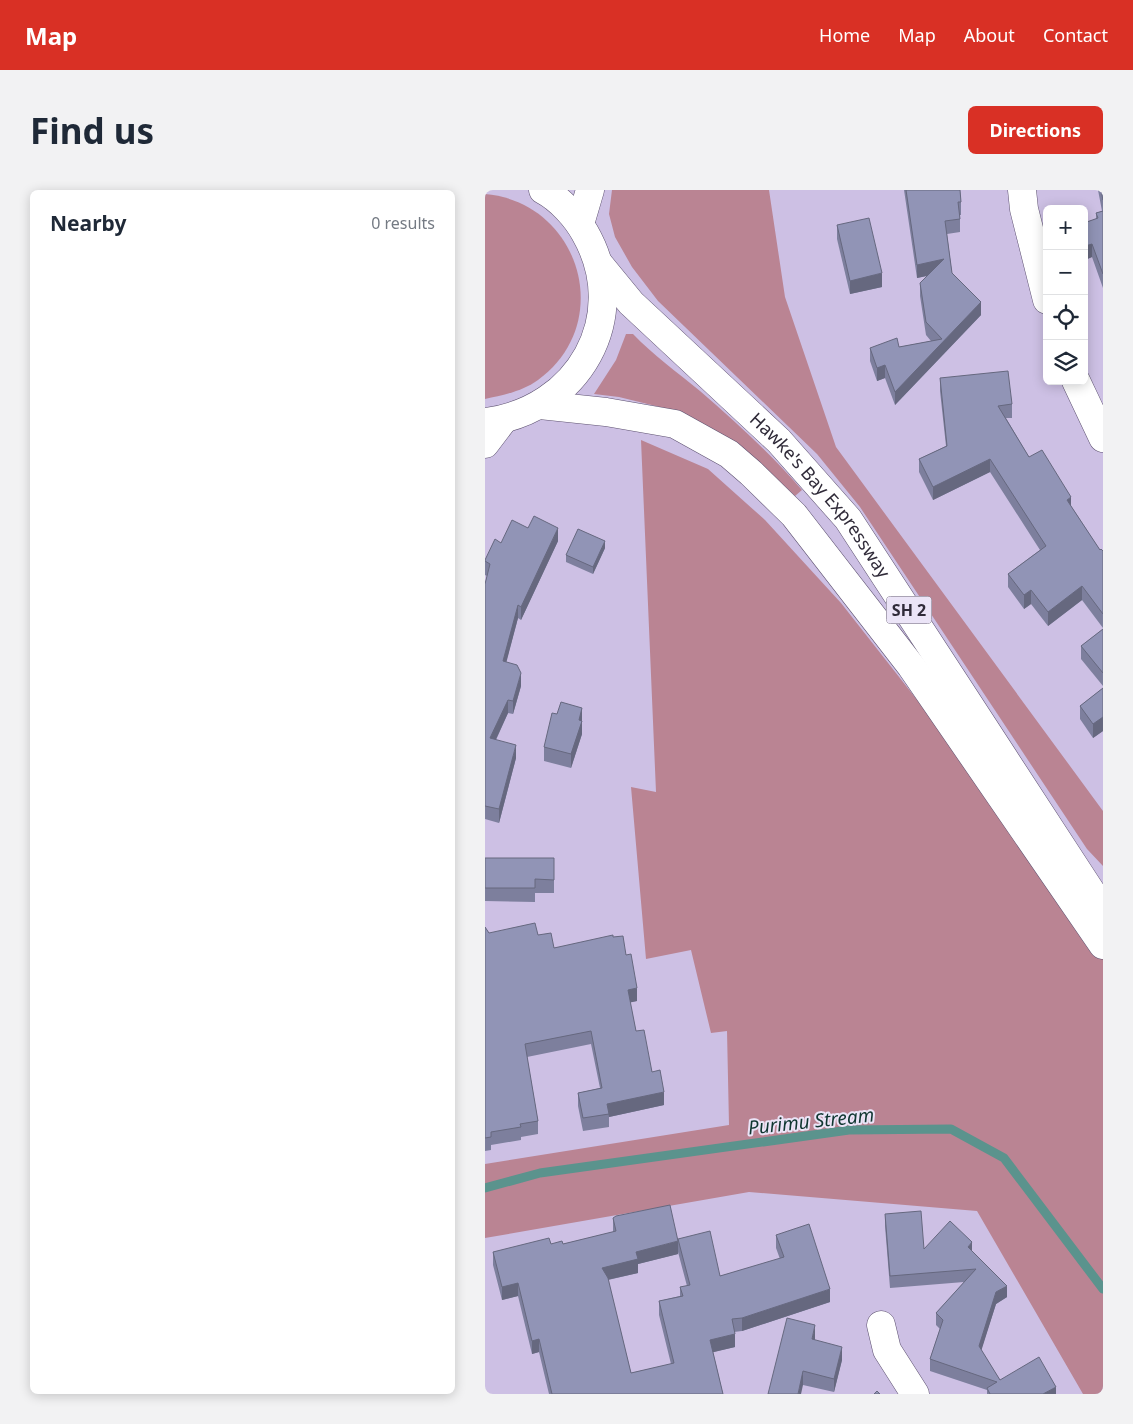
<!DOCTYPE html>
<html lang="en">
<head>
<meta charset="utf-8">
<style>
  body { margin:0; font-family:"Noto Sans",sans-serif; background:#f2f2f3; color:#1f2937 }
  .controls { position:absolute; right:15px; top:15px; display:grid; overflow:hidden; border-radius:8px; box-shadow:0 2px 12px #0003 }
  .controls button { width:45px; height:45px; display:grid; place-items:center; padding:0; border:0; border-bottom:1px solid #e0e1e3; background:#fff; color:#1f2937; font:25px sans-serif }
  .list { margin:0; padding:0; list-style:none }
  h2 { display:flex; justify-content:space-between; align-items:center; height:65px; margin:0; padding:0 20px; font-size:21px }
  h2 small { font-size:16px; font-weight:400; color:#747a83 }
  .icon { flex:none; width:28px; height:28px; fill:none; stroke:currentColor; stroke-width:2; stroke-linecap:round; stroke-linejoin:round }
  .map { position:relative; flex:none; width:618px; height:1204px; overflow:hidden; border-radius:8px }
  header { display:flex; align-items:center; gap:30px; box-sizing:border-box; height:70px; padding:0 25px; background:#d93025; color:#fff }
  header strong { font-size:24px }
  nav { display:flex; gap:28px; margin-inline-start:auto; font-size:18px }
  .intro { display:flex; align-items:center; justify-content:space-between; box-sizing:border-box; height:120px; padding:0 30px }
  h1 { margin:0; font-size:35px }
  .button { padding:12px 22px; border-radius:8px; background:#d93025; color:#fff; font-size:18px; font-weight:700 }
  main { display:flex; gap:30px; padding:0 30px }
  aside { flex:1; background:#fff; border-radius:8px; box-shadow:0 2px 12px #0003 }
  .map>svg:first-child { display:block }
  .green { fill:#ba8493 }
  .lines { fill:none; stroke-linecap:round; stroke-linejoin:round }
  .stream { stroke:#5b938d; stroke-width:9 }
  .minor-casing { stroke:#5d5170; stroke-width:29 }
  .major-casing { stroke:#5d5170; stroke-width:29 }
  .highway-casing { stroke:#5d5170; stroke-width:29 }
  .minor { stroke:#fff; stroke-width:28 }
  .major { stroke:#fff; stroke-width:28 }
  .highway { stroke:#fff; stroke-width:28 }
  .wall { fill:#7d7f9d }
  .shaded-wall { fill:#66687f }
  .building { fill:#9194b6; stroke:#66687f }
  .labels { text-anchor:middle; stroke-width:4; stroke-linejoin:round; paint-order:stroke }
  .shield { fill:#ebe4f7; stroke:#686272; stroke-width:1 }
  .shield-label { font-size:16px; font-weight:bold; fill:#302b39 }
  .street-label { font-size:18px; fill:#302b39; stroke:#ebe4f7 }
  .water-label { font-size:19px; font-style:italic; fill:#0f3630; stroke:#ebe4f7 }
</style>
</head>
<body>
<header>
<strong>Map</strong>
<nav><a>Home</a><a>Map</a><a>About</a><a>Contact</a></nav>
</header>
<div class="intro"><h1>Find us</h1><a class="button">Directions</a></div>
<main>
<aside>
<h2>Nearby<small>0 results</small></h2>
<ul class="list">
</ul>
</aside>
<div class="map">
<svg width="618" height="1204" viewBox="0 0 618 1204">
  <rect width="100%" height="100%" fill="#cdc0e4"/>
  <g class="green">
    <polygon points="127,0 284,0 300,107 351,257 618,621 618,676 602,659 375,317 332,264 173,111 147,77 130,47 124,24"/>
    <path d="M0,4C94,12 132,132 53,190C38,201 19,205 0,209Z"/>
    <path d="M141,144H148C168,165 192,182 215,201C251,232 286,264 317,300L310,306L282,280L208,229L183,219L134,207L109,204L131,170Z"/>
    <polygon points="156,250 223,279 280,330 356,413 484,576 618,769 618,1204 598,1204 492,1021 264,1002 0,1048 0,974 244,935 242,841 226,843 206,760 161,769 146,597 171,602"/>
  </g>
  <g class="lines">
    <polyline class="stream" points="0,998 55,983 364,940 466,939 519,968 618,1099"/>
    <g class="minor-casing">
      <g id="minor">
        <polyline points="537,0 539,19 562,110"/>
        <polyline points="591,191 618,248"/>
        <polyline points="396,1135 402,1160 430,1204"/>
      </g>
    </g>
    <g class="major-casing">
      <polyline id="major" points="0,254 19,229"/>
    </g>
    <g class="highway-casing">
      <g id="highway">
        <polyline points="95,34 105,0"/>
        <path id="s1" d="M114,74L146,113L294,251L363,329L618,720"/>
        <polyline points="55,215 121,222 190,234 244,264 266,283 309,325 426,476 618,755"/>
        <path d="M0,232C93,221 148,127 100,43C91,27 75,9 58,0"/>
      </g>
    </g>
    <use href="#minor" class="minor"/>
    <use href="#major" class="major"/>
    <use href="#highway" class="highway"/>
  </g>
  <g class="wall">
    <polygon points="419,0 475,0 476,12 476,25 475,25 475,42 462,44 467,83 496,125 410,215 400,188 392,191 385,171 385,158 414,157 446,151 441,145 435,106 435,93 442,86 432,88"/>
    <polygon points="613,0 618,0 618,98 607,67 600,70 599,68 599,33 611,29 611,23 617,21"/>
    <polygon points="352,35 397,97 365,104 352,49"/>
    <polygon points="455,188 527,214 527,228 521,228 544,267 586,316 615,360 618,361 618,438 597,410 563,436 546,414 539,419 523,397 523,384 555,360 505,282 448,310 434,282 434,269 461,256 455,201"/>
    <polygon points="73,351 36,430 33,428 21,472 36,496 28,524 23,523 11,550 31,568 14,633 0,629 0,394 2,386 0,385 0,370 16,353"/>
    <polygon points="120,358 108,384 81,372 81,365"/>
    <polygon points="618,439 618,496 596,469 596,456"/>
    <polygon points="618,498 618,541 608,548 595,529 595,516"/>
    <polygon points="97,518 97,544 86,578 59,571 59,557 72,524"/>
    <polygon points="0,668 69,668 69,703 50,703 50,712 0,711"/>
    <polygon points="0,737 4,743 53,745 69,758 128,747 141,765 152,811 145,812 151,841 167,882 179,915 124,927 124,937 98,941 93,916 93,903 115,898 106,854 42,867 53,931 53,944 36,947 36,950 6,955 6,960 0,961"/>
    <polygon points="400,1024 439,1059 487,1062 522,1107 511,1114 496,1160 515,1190 571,1204 502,1204 502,1200 445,1181 445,1169 455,1139 451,1135 451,1123 479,1092 405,1098 400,1036"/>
    <polygon points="128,1028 193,1064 153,1074 153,1083 123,1090 146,1183 186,1174 174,1125 174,1111 195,1106 195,1097 202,1096 193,1062 193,1049 235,1086 295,1069 291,1058 291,1045 345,1112 257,1141 249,1142 250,1157 228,1162 238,1204 64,1204 54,1162 47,1164 33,1106 17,1110 8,1075 8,1062 66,1054 78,1054 128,1042"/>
    <polygon points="330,1149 330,1150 357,1170 349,1202 318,1195 283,1204"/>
  </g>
  <g class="shaded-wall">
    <polygon points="607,54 607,67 600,70 600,56"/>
    <polygon points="459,69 459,82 432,88 432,75"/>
    <polygon points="397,83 397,97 365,104 365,91"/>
    <polygon points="496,112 496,125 410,215 410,202"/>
    <polygon points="400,175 400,188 392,191 392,178"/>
    <polygon points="505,269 505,282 448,310 448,297"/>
    <polygon points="586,307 586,321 582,310"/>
    <polygon points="73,338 73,351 36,430 36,417"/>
    <polygon points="120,351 120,358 108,384 108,377"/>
    <polygon points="597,396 597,410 563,436 563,422"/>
    <polygon points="546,400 546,414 539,419 539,405"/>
    <polygon points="33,415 33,428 18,485 18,471"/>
    <polygon points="36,483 36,496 28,524 28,511"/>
    <polygon points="23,510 23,523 5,562 5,548"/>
    <polygon points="97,518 97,544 86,578 86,564"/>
    <polygon points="618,527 618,541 608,548 608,534"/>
    <polygon points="31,555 31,568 14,633 14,619"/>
    <polygon points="152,798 152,811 143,813 143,800"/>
    <polygon points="179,902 179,915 124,927 122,914"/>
    <polygon points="193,1051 193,1064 153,1074 153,1083 117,1091 117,1078 151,1062"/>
    <polygon points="487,1052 487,1064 483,1057"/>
    <polygon points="33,1093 33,1106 17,1110 17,1097"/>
    <polygon points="522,1096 522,1107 511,1114 494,1168 494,1156 511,1102"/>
    <polygon points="345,1099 345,1112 257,1141 257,1128"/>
    <polygon points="330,1135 330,1149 327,1163 327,1149"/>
    <polygon points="250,1144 250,1157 225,1163 225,1150"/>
    <polygon points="54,1149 54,1162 47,1164 47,1151"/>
    <polygon points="357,1157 357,1170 349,1202 349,1189"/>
    <polygon points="318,1181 318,1195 316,1204 313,1204"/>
    <polygon points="571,1197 571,1204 558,1204"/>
  </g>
  <g class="building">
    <polygon points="421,0 475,0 476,12 473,12 475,29 460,31 467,83 496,112 410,202 400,175 392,178 385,158 412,148 414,157 457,149 441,132 435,93 459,69 432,75"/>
    <polygon points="616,0 618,0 618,10"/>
    <polygon points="618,21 618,84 607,54 600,56 599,54 599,33 613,28 611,23"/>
    <polygon points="384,28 397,83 365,91 352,35"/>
    <polygon points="523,181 527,214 513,216 544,267 557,260 586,307 582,310 615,360 616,359 618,361 618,424 597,396 563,422 546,400 539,405 523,384 561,356 505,269 448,297 434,269 462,256 455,188"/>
    <polygon points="49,326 73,338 36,417 33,415 18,471 32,475 36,483 28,511 23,510 5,548 31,555 14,619 0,616 0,394 5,374 0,371 0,370 10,349 16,353 27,330 43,338"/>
    <polygon points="93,339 120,351 108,377 81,365"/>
    <polygon points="618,439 618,483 596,456"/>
    <polygon points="618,498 618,527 608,534 595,516"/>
    <polygon points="76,512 97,518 94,530 97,531 86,564 59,557 67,523 72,524"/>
    <polygon points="0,668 69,668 69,690 50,689 50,698 0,698"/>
    <polygon points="50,733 53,745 66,743 69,758 128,745 128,747 138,746 141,765 146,764 152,798 143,800 151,841 159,840 167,882 175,880 179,902 122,914 124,924 98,928 93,903 117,898 106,841 40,854 53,931 35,934 36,937 6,942 6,947 0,948 0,737 4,743"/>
    <polygon points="185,1015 193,1051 151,1062 153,1069 117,1078 123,1088 146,1183 189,1173 174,1111 198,1106 195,1097 205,1095 193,1049 225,1041 235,1086 299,1067 291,1045 324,1034 345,1099 257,1128 247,1129 250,1144 225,1150 238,1204 67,1204 54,1149 47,1151 33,1093 17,1097 8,1062 64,1048 66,1054 77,1051 78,1054 131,1041 128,1028 131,1026"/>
    <polygon points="436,1021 439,1059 465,1031 487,1052 483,1057 522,1096 511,1102 494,1156 515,1190 554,1167 571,1197 558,1204 505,1204 502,1198 512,1192 445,1169 458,1130 451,1123 491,1079 405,1086 400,1024"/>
    <polygon points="302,1128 330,1135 327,1149 357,1157 349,1189 318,1181 313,1204 283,1204"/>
    <polygon points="392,1201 395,1204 389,1204"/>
  </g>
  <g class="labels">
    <rect class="shield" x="401.5" y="406.5" width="45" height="27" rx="4"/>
    <g class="shield-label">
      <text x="424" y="426">SH 2</text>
    </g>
    <g class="street-label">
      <text dy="6" stroke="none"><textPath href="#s1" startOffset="321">Hawke's Bay Expressway</textPath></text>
    </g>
    <g class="water-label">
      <text transform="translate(326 931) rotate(-6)" y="7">Purimu Stream</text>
    </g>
  </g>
</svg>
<div class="controls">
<button>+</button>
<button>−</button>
<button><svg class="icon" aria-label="locate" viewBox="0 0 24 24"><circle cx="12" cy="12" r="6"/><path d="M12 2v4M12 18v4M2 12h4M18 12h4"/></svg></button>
<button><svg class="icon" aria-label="layers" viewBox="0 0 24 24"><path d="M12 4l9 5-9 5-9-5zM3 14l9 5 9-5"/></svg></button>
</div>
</div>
</main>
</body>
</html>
